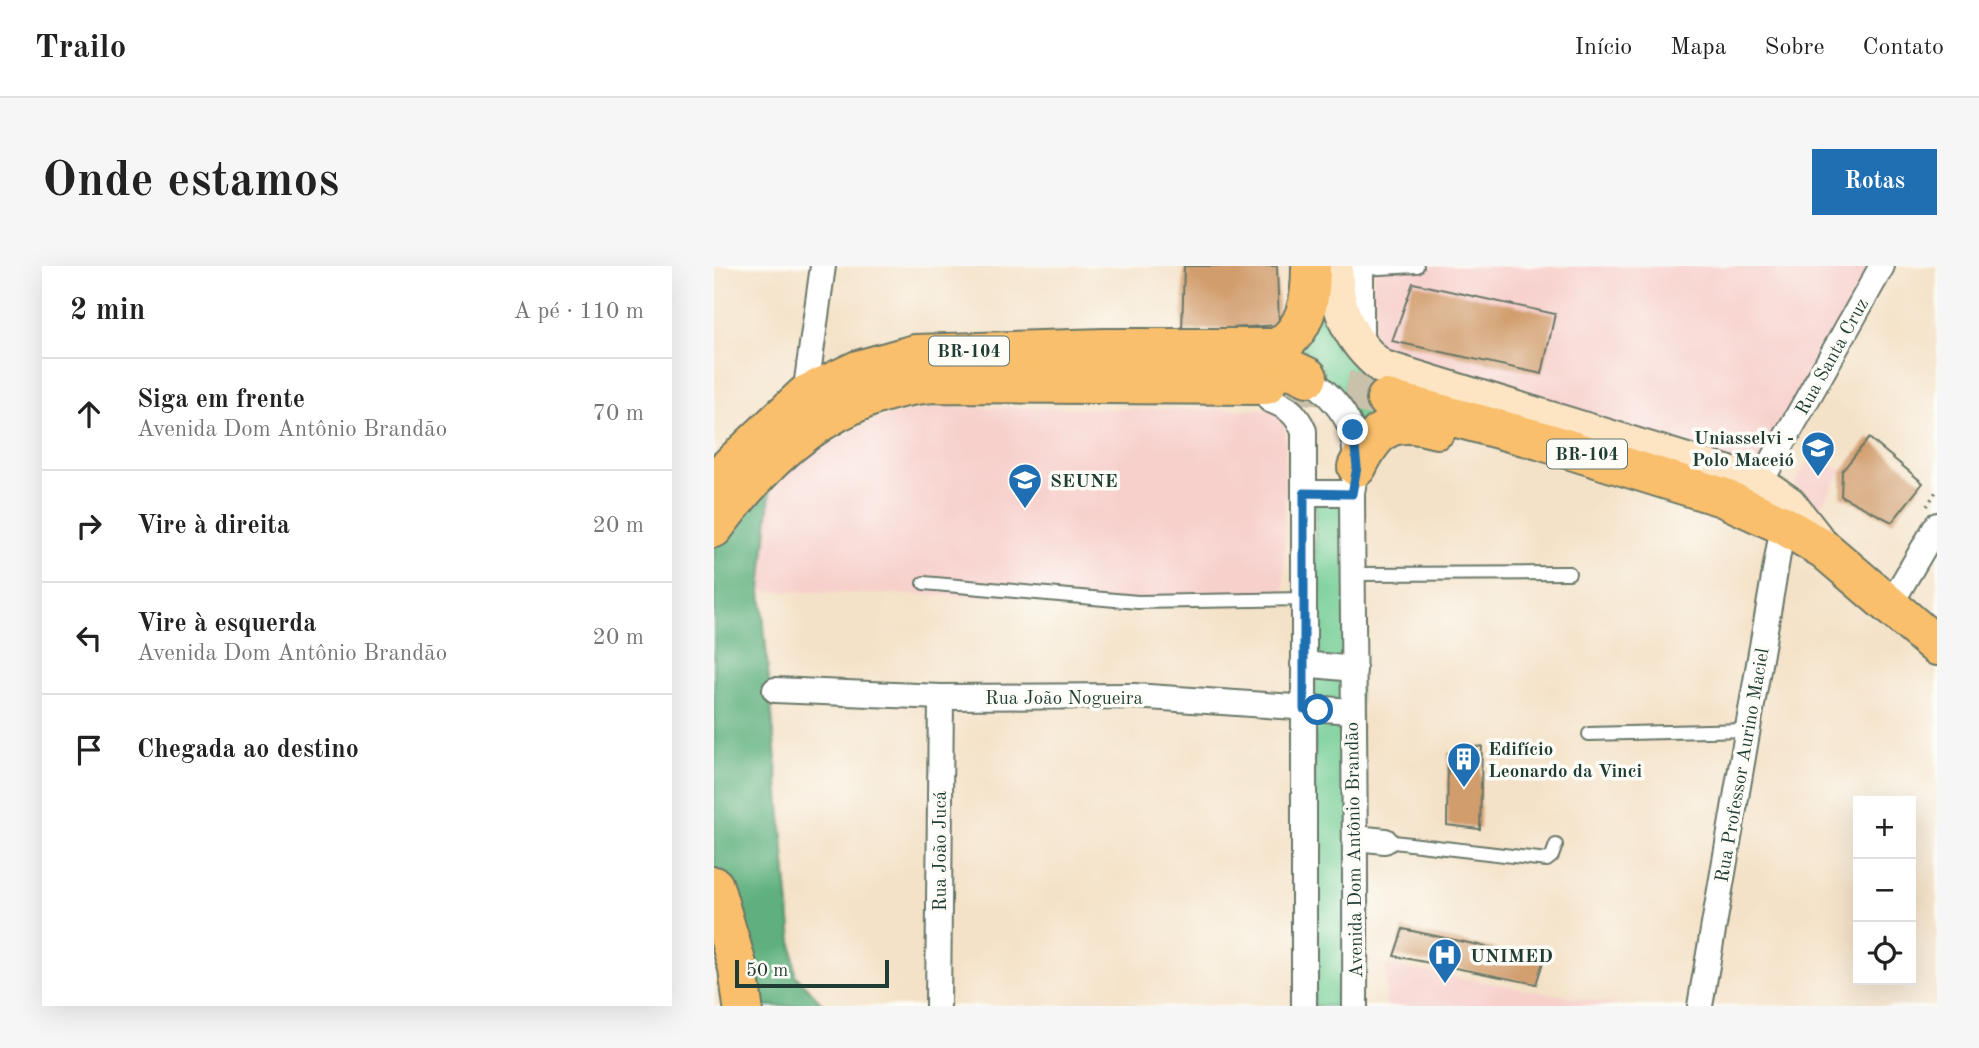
<!DOCTYPE html>
<html lang="pt">
<head>
<meta charset="utf-8">
<style>
  body { margin:0; font-family:"Old Standard TT",serif; background:#f6f6f6; color:#222 }
  .controls { position:absolute; right:21px; bottom:21px; display:grid; overflow:hidden; border-radius:0px; box-shadow:0 7px 28px #0002 }
  .controls button { width:63px; height:63px; display:grid; place-items:center; padding:0; border:0; border-bottom:2px solid #e0e0e0; background:#fff; color:#222; font:35px sans-serif }
  .scale { position:absolute; left:21px; bottom:18px; width:154px; box-sizing:border-box; padding-left:7px; border:4px solid #1f3d34; border-top:0; font-size:19px; line-height:24px; white-space:nowrap; color:#1f3d34; -webkit-text-stroke:5px #fdfcf7; paint-order:stroke }
  .stop { position:absolute; width:21px; height:21px; margin:-16px; border:5px solid #1f6fb2; border-radius:50%; background:#fff }
  .stop.end { background:#1f6fb2; border-color:#fff; box-shadow:0 2px 7px #0008 }
  .list { margin:0; padding:0; list-style:none }
  h2 { display:flex; justify-content:space-between; align-items:center; height:91px; margin:0; padding:0 28px; font-size:30px }
  h2 small { font-size:23px; font-weight:400; color:#767676 }
  .list li { display:grid; grid-template-columns:46px 1fr auto; gap:21px; align-items:center; box-sizing:border-box; height:112px; padding:0 28px; border-top:2px solid #e0e0e0 }
  .list b { display:block; font-size:26px; white-space:nowrap }
  .list p { margin:0; font-size:23px; white-space:nowrap; color:#767676 }
  .list em { font-size:23px; font-style:normal; color:#767676 }
  .icon { flex:none; width:38px; height:38px; fill:none; stroke:currentColor; stroke-width:2; stroke-linecap:round; stroke-linejoin:round }
  .map { position:relative; flex:none; width:1223px; height:740px; overflow:hidden; border-radius:0px }
  header { display:flex; align-items:center; gap:42px; box-sizing:border-box; height:98px; padding:0 35px; background:#fff; border-bottom:2px solid #e0e0e0 }
  header strong { font-size:33px }
  nav { display:flex; gap:38px; margin-inline-start:auto; font-size:24px }
  .intro { display:flex; align-items:center; justify-content:space-between; box-sizing:border-box; height:168px; padding:0 42px }
  h1 { margin:0; font-size:49px }
  .button { padding:18px 32px; border-radius:0px; background:#1f6fb2; color:#fff; font-size:24px; font-weight:700 }
  main { display:flex; gap:42px; padding:0 42px }
  aside { flex:1; background:#fff; border-radius:0px; box-shadow:0 7px 28px #0002 }
  .map>svg:first-child { display:block }
  .built { fill:#f7d0cc }
  .green { fill:#73cd94; stroke:#498564; stroke-width:2 }
  .forest { fill:#5eb07e; stroke:#3e7659; stroke-width:2 }
  .building { fill:#d19d6d }
  .lines { fill:none; stroke-linecap:round; stroke-linejoin:round }
  .highway-tunnel { stroke:#c9c1aa; stroke-width:38; stroke-dasharray:38 19; stroke-linecap:butt }
  .lane-casing { stroke:#6a7768; stroke-width:16 }
  .street-casing { stroke:#6a7768; stroke-width:28 }
  .secondary-casing { stroke:#6a7768; stroke-width:37 }
  .highway-casing { stroke:#6a7768; stroke-width:42 }
  .path { stroke:#6a7768; stroke-width:3.5; stroke-dasharray:2 5; stroke-linecap:butt }
  .lane { stroke:#fff; stroke-width:12 }
  .street { stroke:#fff; stroke-width:24 }
  .secondary { stroke:#fde5c4; stroke-width:33 }
  .highway { stroke:#f9bf6c; stroke-width:38 }
  .route { stroke:#1f6fb2; stroke-width:9 }
  .labels { text-anchor:middle; stroke-width:7; stroke-linejoin:round; paint-order:stroke }
  .shield { fill:#fdfcf7; stroke:#62766e; stroke-width:2 }
  .shield-label { font-size:18px; font-weight:bold; fill:#1f3d34 }
  .street-label { font-size:19px; fill:#1f3d34; stroke:#fdfcf7 }
  .poi-label { font-size:19px; font-weight:bold; fill:#1f3d34; stroke:#fdfcf7; text-anchor:start }
</style>
</head>
<body>
<header>
<strong>Trailo</strong>
<nav><a>Início</a><a>Mapa</a><a>Sobre</a><a>Contato</a></nav>
</header>
<div class="intro"><h1>Onde estamos</h1><a class="button">Rotas</a></div>
<main>
<aside>
<h2>2 min<small>A pé · 110 m</small></h2>
<ul class="list">
<li><svg class="icon" aria-label="ahead" viewBox="0 0 24 24"><path d="M12 20V5M6 11l6-6 6 6"/></svg><div><b>Siga em frente</b><p>Avenida Dom Antônio Brandão</p></div><em>70 m</em></li>
<li><svg class="icon" aria-label="right" viewBox="0 0 24 24"><path d="M7 20v-9h11M14 6l5 5-5 5"/></svg><div><b>Vire à direita</b></div><em>20 m</em></li>
<li><svg class="icon" aria-label="left" viewBox="0 0 24 24"><path d="M17 20v-9H6M10 6l-5 5 5 5"/></svg><div><b>Vire à esquerda</b><p>Avenida Dom Antônio Brandão</p></div><em>20 m</em></li>
<li><svg class="icon" aria-label="arrive" viewBox="0 0 24 24"><path d="M6 21V4h12l-3 4 3 4H6"/></svg><div><b>Chegada ao destino</b></div></li>
</ul>
</aside>
<div class="map">
<svg width="1223" height="740" viewBox="0 0 1223 740">
  <rect width="100%" height="100%" fill="#fdfcf7"/>
  <filter id="ink" filterUnits="userSpaceOnUse"><feTurbulence type="fractalNoise" baseFrequency=".0143" numOctaves="2"/><feDisplacementMap in="SourceGraphic" scale="14" xChannelSelector="R" yChannelSelector="G"/><feConvolveMatrix kernelMatrix="1 2 1 2 8 2 1 2 1" color-interpolation-filters="sRGB"/></filter>
  <filter id="wash" filterUnits="userSpaceOnUse"><feTurbulence type="fractalNoise" baseFrequency=".00686" numOctaves="4" result="noise"/><feDisplacementMap in="SourceGraphic" scale="28" xChannelSelector="R" yChannelSelector="G"/><feGaussianBlur stdDeviation="1.57" result="paint"/><feColorMatrix in="noise" values="0 0 0 0 0 0 0 0 0 0 0 0 0 0 0 0 0 1.4 0 .05"/><feComposite in="paint" operator="in"/></filter>
  <g filter="url(#wash)">
    <rect width="100%" height="100%" fill="#f4e2c8"/>
    <g class="built">
      <polygon points="661,0 1158,0 1046,217 655,88"/>
      <polygon points="226,141 561,144 571,152 570,338 47,325 45,261 58,227 74,205 106,182 144,162 177,149"/>
      <polygon points="1100,188 1128,205 1107,240 1080,218"/>
      <polygon points="672,699 909,740 672,740"/>
    </g>
    <g class="green">
      <polygon points="609,30 679,123 645,178 565,91"/>
      <polygon points="601,231 646,238 645,740 600,740"/>
    </g>
    <polygon class="forest" points="59,195 47,325 81,709 111,740 28,740 0,618 0,262"/>
    <g id="blocks">
      <g class="building">
        <polygon points="470,0 563,0 565,59 468,65"/>
        <polygon points="699,17 841,48 828,108 678,75"/>
        <polygon points="1155,172 1209,217 1178,256 1127,230 1128,205"/>
        <polygon points="768,480 766,563 733,559 734,487"/>
        <polygon points="689,663 830,693 822,718 680,690"/>
      </g>
    </g>
  </g>
  <g filter="url(#ink)">
    <use href="#blocks" fill-opacity="0" stroke="#6a7768" stroke-width="2"/>
    <g class="lines">
      <polyline class="highway-tunnel" points="575,118 624,122 672,133"/>
      <g class="lane-casing">
        <g id="lane">
          <polyline points="647,3 703,0"/>
          <polyline points="639,308 855,307"/>
          <polyline points="210,317 424,336 589,333"/>
          <polyline points="875,468 1033,464"/>
          <polyline points="671,575 833,594 838,590 842,579"/>
        </g>
      </g>
      <g class="street-casing">
        <g id="street">
          <polyline points="647,80 647,0"/>
          <path d="M594,111C638,146 648,171 638,227C639,398 642,569 641,740"/>
          <polyline points="91,129 109,0"/>
          <path d="M556,134C574,141 582,147 590,165V740"/>
          <polyline points="1046,217 1168,0"/>
          <polyline points="590,227 638,227"/>
          <polyline points="1176,339 1223,259"/>
          <polyline points="589,398 640,403"/>
          <polyline points="61,424 227,431 420,430 638,445"/>
          <polyline points="642,572 671,575"/>
          <polyline points="224,740 227,431"/>
          <polyline points="986,740 1069,259"/>
        </g>
      </g>
      <g class="secondary-casing">
        <path id="secondary" d="M622,0C621,41 635,75 668,101L1046,217L1075,237L1107,278"/>
      </g>
      <g class="highway-casing">
        <g id="highway">
          <polyline points="528,100 579,104 594,111"/>
          <polyline points="672,133 825,174 1008,231 1069,259 1111,284 1223,380"/>
          <path d="M643,201C663,161 678,150 723,163"/>
          <path d="M0,215L91,129L144,104L201,88L390,82H563C593,64 597,33 597,0"/>
          <path d="M0,262C54,187 124,125 219,117L552,119"/>
          <polyline points="0,620 24,702 29,740"/>
        </g>
      </g>
      <polyline class="path" points="1213,240 1223,224"/>
      <use href="#lane" class="lane"/>
      <use href="#street" class="street"/>
      <use href="#secondary" class="secondary"/>
      <use href="#highway" class="highway"/>
    </g>
  </g>
  <g class="lines" filter="url(#ink)">
    <polyline class="route" points="604,444 590,443 590,227 638,228 643,201 639,164"/>
  </g>
  <defs>
    <g id="university-pin" transform="scale(1.75)"><path d="M0 17L-7.5 6A9.5 9.5 0 1 1 7.5 6Z" fill="#1f6fb2" stroke="#fdfcf7"/><path d="M0-5L7-2L0 1L-7-2ZM-4 1L0 2.5L4 1V4Q0 6-4 4Z" fill="#fff"/></g>
    <g id="building-pin" transform="scale(1.75)"><path d="M0 17L-7.5 6A9.5 9.5 0 1 1 7.5 6Z" fill="#1f6fb2" stroke="#fdfcf7"/><path d="M-4-6H4V6H1V3H-1V6H-4ZM-2.5-4.3h1.7v1.8h-1.7ZM.8-4.3h1.7v1.8H.8ZM-2.5-1h1.7V.8h-1.7ZM.8-1h1.7V.8H.8Z" fill="#fff"/></g>
    <g id="hospital-pin" transform="scale(1.75)"><path d="M0 17L-7.5 6A9.5 9.5 0 1 1 7.5 6Z" fill="#1f6fb2" stroke="#fdfcf7"/><path d="M-5-5h3v3.5h4V-5h3V5h-3V1.5h-4V5h-3Z" fill="#fff"/></g>
  </defs>
  <g fill-rule="evenodd">
    <use href="#university-pin" x="1104" y="182"/>
    <use href="#university-pin" x="311" y="214"/>
    <use href="#building-pin" x="750" y="493"/>
    <use href="#hospital-pin" x="731" y="689"/>
  </g>
  <g class="labels">
    <g class="shield">
      <rect x="215" y="70.5" width="80" height="29" rx="5"/>
      <rect x="833" y="173.5" width="80" height="29" rx="5"/>
    </g>
    <g class="shield-label">
      <text x="255" y="91">BR-104</text>
      <text x="873" y="194">BR-104</text>
    </g>
    <g class="street-label">
      <text transform="translate(1117 90) rotate(-61)" y="7">Rua Santa Cruz</text>
      <text x="350" y="438">Rua João Nogueira</text>
      <text transform="translate(1027 499) rotate(-80)" y="7">Rua Professor Aurino Maciel</text>
      <text transform="translate(639 584) rotate(-91)" y="7">Avenida Dom Antônio Brandão</text>
      <text transform="translate(225 585) rotate(-90)" y="7">Rua João Jucá</text>
    </g>
    <g class="poi-label">
      <text x="1080" y="178" text-anchor="end">Uniasselvi -<tspan x="1080" dy="22">Polo Maceió</tspan></text>
      <text x="336" y="221">SEUNE</text>
      <text x="774" y="489">Edifício<tspan x="774" dy="22">Leonardo da Vinci</tspan></text>
      <text x="756" y="696">UNIMED</text>
    </g>
  </g>
</svg>
<div class="controls">
<button>+</button>
<button>−</button>
<button><svg class="icon" aria-label="locate" viewBox="0 0 24 24"><circle cx="12" cy="12" r="6"/><path d="M12 2v4M12 18v4M2 12h4M18 12h4"/></svg></button>
</div>
<div class="scale">50 m</div>
<div class="stop" style="left:604px;top:444px"></div>
<div class="stop end" style="left:639px;top:164px"></div>
</div>
</main>
</body>
</html>
